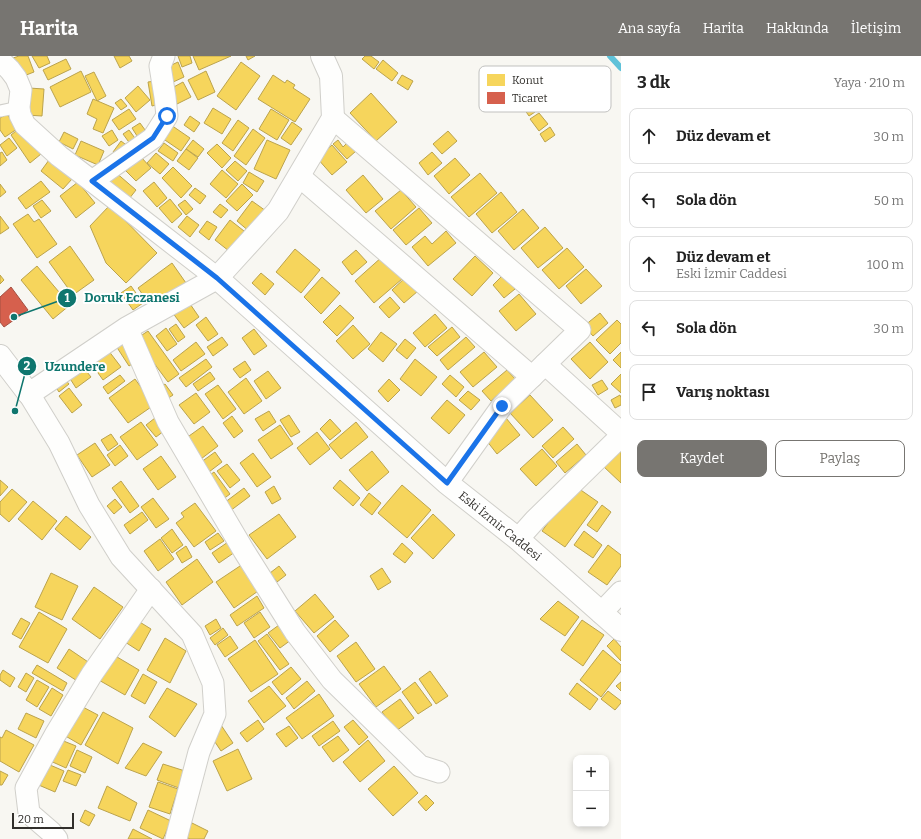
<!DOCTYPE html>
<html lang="tr">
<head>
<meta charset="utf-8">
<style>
  body { margin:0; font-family:Bitter,serif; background:#f6f6f6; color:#222 }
  .controls { position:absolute; right:12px; bottom:12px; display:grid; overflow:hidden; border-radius:8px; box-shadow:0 2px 6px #0003 }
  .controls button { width:36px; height:36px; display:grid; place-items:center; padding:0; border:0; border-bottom:1px solid #e0e0e0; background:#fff; color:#222; font:20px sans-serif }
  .scale { position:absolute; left:12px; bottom:10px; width:62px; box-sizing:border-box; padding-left:4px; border:2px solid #312f2b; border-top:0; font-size:11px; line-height:14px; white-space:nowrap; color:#312f2b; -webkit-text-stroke:3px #fff; paint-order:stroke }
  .stop { position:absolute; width:12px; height:12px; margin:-9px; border:3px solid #1a73e8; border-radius:50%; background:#fff }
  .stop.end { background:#1a73e8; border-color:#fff; box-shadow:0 1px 4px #0008 }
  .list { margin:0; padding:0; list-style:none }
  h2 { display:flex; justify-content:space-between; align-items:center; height:52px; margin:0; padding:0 16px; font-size:17px }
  h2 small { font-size:13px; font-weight:400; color:#767676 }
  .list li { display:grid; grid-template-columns:26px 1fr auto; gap:12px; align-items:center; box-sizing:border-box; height:56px; margin:0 8px 8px; padding:0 8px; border:1px solid #e0e0e0; border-radius:8px }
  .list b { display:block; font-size:15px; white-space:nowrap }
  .list p { margin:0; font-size:13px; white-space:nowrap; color:#767676 }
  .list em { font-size:13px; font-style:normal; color:#767676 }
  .actions { display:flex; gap:8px; padding:12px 16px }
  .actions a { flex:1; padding:9px 0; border:1px solid #777571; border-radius:8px; text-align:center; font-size:14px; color:#777571 }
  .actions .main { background:#777571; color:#fff }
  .icon { flex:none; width:22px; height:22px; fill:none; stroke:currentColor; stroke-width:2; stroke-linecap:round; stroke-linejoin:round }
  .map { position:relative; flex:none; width:621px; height:783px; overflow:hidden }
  header { display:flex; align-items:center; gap:24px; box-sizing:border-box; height:56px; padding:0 20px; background:#777571; color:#fff }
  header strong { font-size:19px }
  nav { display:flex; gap:22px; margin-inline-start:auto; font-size:14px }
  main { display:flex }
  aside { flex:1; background:#fff }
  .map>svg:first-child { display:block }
  .homes { fill:#f6d55c; stroke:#bba34d }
  .shops { fill:#d6604d; stroke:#a45143 }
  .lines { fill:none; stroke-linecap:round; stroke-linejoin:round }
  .stream { stroke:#5fc2d9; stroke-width:6 }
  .service-casing { stroke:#d0cfca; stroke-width:13 }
  .minor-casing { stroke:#d0cfca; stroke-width:23 }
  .tertiary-casing { stroke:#d0cfca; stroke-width:24 }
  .service { stroke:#fefefd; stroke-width:11 }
  .minor { stroke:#fefefd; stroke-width:21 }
  .tertiary { stroke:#fefefd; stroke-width:22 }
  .route { stroke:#1a73e8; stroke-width:5 }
  .labels { text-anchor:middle; stroke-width:4; stroke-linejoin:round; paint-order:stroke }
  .street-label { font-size:12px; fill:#312f2b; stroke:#fff }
  .key { fill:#fff; stroke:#c1c1bf; stroke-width:1 }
  .key-label { font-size:11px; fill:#312f2b }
  .leader { fill:none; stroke:#0f766e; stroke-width:1.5 }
  .callout-dot { fill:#0f766e; stroke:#fff; stroke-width:1.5 }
  .mark-label { font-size:12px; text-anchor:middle; font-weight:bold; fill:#fff }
  .callout-label { font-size:13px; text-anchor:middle; font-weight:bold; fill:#0f766e; stroke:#fff; stroke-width:4; stroke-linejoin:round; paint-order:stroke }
</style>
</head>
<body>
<header>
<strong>Harita</strong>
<nav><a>Ana sayfa</a><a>Harita</a><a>Hakkında</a><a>İletişim</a></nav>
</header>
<main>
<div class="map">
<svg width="621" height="783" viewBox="0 0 621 783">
  <rect width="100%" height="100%" fill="#f8f7f2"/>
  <g class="homes">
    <polygon points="19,0 28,0 34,16 21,21 13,2"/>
    <polygon points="32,0 47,0 50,7 39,12"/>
    <polygon points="114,0 129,0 132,5 120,12"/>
    <polygon points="178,0 190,0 192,7 182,11"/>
    <polygon points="193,0 231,0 199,14"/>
    <polygon points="246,0 255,0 248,4"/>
    <polygon points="365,0 371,0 379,6 374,13 362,3"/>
    <polygon points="66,3 71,13 48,24 43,14"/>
    <polygon points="383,4 398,17 392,25 376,13"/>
    <polygon points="178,6 184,21 171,27 165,12"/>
    <polygon points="241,6 260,20 236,54 217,40"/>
    <polygon points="81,15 91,36 60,51 50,31"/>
    <polygon points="206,15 215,36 198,44 188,24"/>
    <polygon points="94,16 106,40 97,45 85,20"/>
    <polygon points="273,19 285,27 287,24 295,29 293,32 310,43 295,66 258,43"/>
    <polygon points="402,19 413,25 408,34 397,27"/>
    <polygon points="155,25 160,48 152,50 148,26"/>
    <polygon points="183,26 191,41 177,48 170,33"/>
    <polygon points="138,30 150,44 136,56 125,42"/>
    <polygon points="29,32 44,33 42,60 26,59"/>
    <polygon points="371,37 397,66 376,85 350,57"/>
    <polygon points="93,43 114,52 103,77 93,73 97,63 87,58"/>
    <polygon points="121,43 127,50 121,54 115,47"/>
    <polygon points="528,46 535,56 529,60 522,50"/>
    <polygon points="213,52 231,63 222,78 204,67"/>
    <polygon points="129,53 136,63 119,74 112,64"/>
    <polygon points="271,53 289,64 277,84 259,73"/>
    <polygon points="539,57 548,68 539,75 530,63"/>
    <polygon points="7,58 17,73 5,81 0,74 0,62"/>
    <polygon points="190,60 200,67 194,76 184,69"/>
    <polygon points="238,64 249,72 233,95 222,87"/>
    <polygon points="292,66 302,73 291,89 281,82"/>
    <polygon points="140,67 148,78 139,83 132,72"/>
    <polygon points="171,69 190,82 181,95 162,82"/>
    <polygon points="21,71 41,98 30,107 11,79"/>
    <polygon points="550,71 555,79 545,86 540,78"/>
    <polygon points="253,73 265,82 246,109 234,100"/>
    <polygon points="112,74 118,84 109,90 102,80"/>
    <polygon points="129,74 137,85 131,89 123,78"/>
    <polygon points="448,75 457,85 442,98 433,88"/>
    <polygon points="64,76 78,83 73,93 59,86"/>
    <polygon points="9,82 17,92 7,100 0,89"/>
    <polygon points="193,84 204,93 198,101 186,93"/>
    <polygon points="267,84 290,94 276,123 254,113"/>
    <polygon points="338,84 343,91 348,86 356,95 347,103 333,88"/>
    <polygon points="81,85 104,95 98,109 75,99"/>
    <polygon points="121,85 129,91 121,102 113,96"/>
    <polygon points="164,87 178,97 173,105 158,95"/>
    <polygon points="217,88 231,102 222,112 207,97"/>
    <polygon points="332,89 347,106 332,119 317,102"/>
    <polygon points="186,93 198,102 189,114 177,105"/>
    <polygon points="2,96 7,104 0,110 0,97"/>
    <polygon points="432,96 442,107 428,119 419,107"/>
    <polygon points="156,97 169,108 160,118 147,107"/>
    <polygon points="141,101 151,112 136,125 126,115"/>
    <polygon points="455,102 470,119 449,138 434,120"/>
    <polygon points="49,104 72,123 63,133 41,115"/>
    <polygon points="235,105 247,115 238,125 226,114"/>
    <polygon points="173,111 192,130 181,142 162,122"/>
    <polygon points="222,114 238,128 226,142 210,128"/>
    <polygon points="114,115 136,134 125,148 102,129"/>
    <polygon points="249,116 264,125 257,136 243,127"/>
    <polygon points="480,117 497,137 469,161 451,141"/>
    <polygon points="363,119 383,143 366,157 346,134"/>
    <polygon points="41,125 50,136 26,153 18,142"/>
    <polygon points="78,126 95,147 76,162 60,140"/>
    <polygon points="154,126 167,142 157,151 143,135"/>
    <polygon points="0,128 6,136 0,141"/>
    <polygon points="242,128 253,139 237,155 226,145"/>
    <polygon points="195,132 206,140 200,148 189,139"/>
    <polygon points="401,134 416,151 391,173 375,155"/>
    <polygon points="501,136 517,156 492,177 476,158"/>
    <polygon points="170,143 182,158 172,167 159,152"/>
    <polygon points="42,144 51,155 41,162 33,150"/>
    <polygon points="185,144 193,153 186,159 178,149"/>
    <polygon points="252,145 266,155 250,176 237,165"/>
    <polygon points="220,148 228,154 221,162 213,156"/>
    <polygon points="110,149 157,197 126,227 106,207 90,170"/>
    <polygon points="419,152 432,167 406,189 393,174"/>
    <polygon points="523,153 539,172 514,194 498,175"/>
    <polygon points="28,158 34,166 39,163 57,188 37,202 13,168"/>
    <polygon points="0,160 9,172 0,178"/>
    <polygon points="187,160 199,169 190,181 178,171"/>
    <polygon points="230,164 244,175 229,195 215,184"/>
    <polygon points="207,165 217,171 209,184 199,176"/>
    <polygon points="545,171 563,192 538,212 521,192"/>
    <polygon points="446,175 456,187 428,210 412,191 425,180 432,188"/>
    <polygon points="70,190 94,224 73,239 49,206"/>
    <polygon points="567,192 584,211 559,233 542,214"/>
    <polygon points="295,193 320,214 301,237 276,216"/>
    <polygon points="356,194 367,206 352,219 342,206"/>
    <polygon points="383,200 402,223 374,247 355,225"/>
    <polygon points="475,200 493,217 472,240 453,223"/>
    <polygon points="172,207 186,227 152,252 138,232"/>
    <polygon points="37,210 70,249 53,263 21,224"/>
    <polygon points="586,213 602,230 581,248 566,230"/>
    <polygon points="261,217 274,228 265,239 252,227"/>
    <polygon points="0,219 4,224 0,228"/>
    <polygon points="503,219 515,233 504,242 493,229"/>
    <polygon points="322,221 340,237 321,258 304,241"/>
    <polygon points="406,221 418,235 404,247 392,234"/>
    <polygon points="131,230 143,247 133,254 121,237"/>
    <polygon points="519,238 536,258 516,275 499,255"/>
    <polygon points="390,241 400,252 389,262 379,251"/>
    <polygon points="188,245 199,261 184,272 172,256"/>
    <polygon points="340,249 354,262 337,280 323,266"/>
    <polygon points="600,257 608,267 593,280 584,270"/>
    <polygon points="435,258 447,272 425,291 413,277"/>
    <polygon points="206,261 218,278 208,285 196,269"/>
    <polygon points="617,264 621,268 621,287 610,298 596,284"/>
    <polygon points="176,268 185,281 178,286 169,273"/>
    <polygon points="353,269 370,288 353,303 336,285"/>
    <polygon points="452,271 460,281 437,300 428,291"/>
    <polygon points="166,272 177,288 167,295 156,280"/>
    <polygon points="254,273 267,290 254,299 242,282"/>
    <polygon points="148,275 179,318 168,326 136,283"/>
    <polygon points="381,276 397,288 383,306 368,293"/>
    <polygon points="222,281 228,289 213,300 207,291"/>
    <polygon points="466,281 475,291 448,314 440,304"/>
    <polygon points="405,283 416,292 407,303 396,294"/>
    <polygon points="124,284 138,304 129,310 116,290"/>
    <polygon points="196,286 205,298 181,315 173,304"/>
    <polygon points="590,286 608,306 590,323 571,303"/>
    <polygon points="108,294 121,311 103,324 91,307"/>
    <polygon points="484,296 497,311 473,331 460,316"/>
    <polygon points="621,296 621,312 613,304"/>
    <polygon points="206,303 212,311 186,331 179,322"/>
    <polygon points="415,303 437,321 421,340 400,323"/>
    <polygon points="245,305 251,314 240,322 233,313"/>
    <polygon points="83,311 91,321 76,332 69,321"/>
    <polygon points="507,314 516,324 491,345 482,335"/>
    <polygon points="268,315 281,332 266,343 254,325"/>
    <polygon points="210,316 215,323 198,335 193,328"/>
    <polygon points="621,318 621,337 611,328"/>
    <polygon points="120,319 125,325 108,338 103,331"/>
    <polygon points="450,319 464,331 456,341 442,328"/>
    <polygon points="62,320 69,328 59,336 53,327"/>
    <polygon points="246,322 262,345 244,358 228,336"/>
    <polygon points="135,323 154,349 128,367 109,342"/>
    <polygon points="389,323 400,334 388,346 378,335"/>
    <polygon points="602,324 608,333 598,339 592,329"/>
    <polygon points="165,328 173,339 164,345 156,334"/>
    <polygon points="218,329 236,353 223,363 205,338"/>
    <polygon points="69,332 82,349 72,357 59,340"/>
    <polygon points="468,335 480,344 471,354 459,344"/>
    <polygon points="196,337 210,356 194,368 179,349"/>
    <polygon points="530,339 553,364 533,382 510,357"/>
    <polygon points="620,339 621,342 621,349 615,352 611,344"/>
    <polygon points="447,344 465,359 449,378 431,362"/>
    <polygon points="269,355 276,366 263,375 255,363"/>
    <polygon points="289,359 300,376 291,381 280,364"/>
    <polygon points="232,360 243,375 234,382 223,367"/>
    <polygon points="155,362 164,375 156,381 146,369"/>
    <polygon points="506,362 520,379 497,398 483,380"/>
    <polygon points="330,363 341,375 330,384 320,373"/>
    <polygon points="141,366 158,389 137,404 120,381"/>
    <polygon points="356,366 368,381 341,403 329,389"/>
    <polygon points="280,369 293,388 271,403 258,384"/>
    <polygon points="203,370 218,390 197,406 182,385"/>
    <polygon points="563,371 574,383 553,402 542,390"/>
    <polygon points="317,376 330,393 310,409 297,392"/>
    <polygon points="111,378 118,388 108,395 101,384"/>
    <polygon points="95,387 110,409 92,421 77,399"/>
    <polygon points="577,388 586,399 565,417 556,406"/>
    <polygon points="120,389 128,400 115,410 107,399"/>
    <polygon points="621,391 621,427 603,410"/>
    <polygon points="542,393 557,410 536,430 520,413"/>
    <polygon points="372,395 389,416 367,435 349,414"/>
    <polygon points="215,396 222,406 205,419 197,409"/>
    <polygon points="253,397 271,421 257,431 240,407"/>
    <polygon points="161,400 176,421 158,434 143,413"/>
    <polygon points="227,408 240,424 230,432 217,415"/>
    <polygon points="214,416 230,438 222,444 206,422"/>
    <polygon points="0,424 8,431 0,440"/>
    <polygon points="340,424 360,442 353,450 333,432"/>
    <polygon points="121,425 139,450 130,457 112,432"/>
    <polygon points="402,429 431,454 407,482 378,457"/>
    <polygon points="274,430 281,443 272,448 265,436"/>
    <polygon points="575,430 598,446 565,491 542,475"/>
    <polygon points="244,432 250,440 230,455 224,447"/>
    <polygon points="12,433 27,446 9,466 0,458 0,446"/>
    <polygon points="369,437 381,447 372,459 360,449"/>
    <polygon points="153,442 169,463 156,472 141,451"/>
    <polygon points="115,443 122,451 114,458 107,450"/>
    <polygon points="33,445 57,465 42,484 18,463"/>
    <polygon points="195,447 216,475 194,491 176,467 184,461 181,457"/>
    <polygon points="602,449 611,456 597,476 587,469"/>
    <polygon points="142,456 148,464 130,478 124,469"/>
    <polygon points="279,458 296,481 267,503 249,479"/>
    <polygon points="433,458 455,479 433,503 411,482"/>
    <polygon points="66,460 91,481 80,494 55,473"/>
    <polygon points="172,473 183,489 172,497 161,482"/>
    <polygon points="584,475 602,489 593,502 574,489"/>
    <polygon points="218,477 224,485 210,494 205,486"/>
    <polygon points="160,483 174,503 158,515 144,495"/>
    <polygon points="231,484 238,494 219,507 212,497"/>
    <polygon points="402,487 413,497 405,507 393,498"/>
    <polygon points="608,489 621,499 621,510 607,529 588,516"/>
    <polygon points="186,490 192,501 182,507 176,497"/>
    <polygon points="197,503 213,526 182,549 166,526"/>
    <polygon points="243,508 261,533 234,552 216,526"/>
    <polygon points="279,510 286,519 277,526 270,517"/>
    <polygon points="382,512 391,526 378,534 370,520"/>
    <polygon points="51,517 78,530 62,564 35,551"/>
    <polygon points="94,531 123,551 100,583 72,563"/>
    <polygon points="315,538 334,561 314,577 295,555"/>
    <polygon points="257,540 264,552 237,570 230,559"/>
    <polygon points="558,545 579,561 565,580 540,563"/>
    <polygon points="39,556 67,573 48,607 19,591"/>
    <polygon points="260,556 270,571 254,582 244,567"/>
    <polygon points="21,562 30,567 21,583 12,578"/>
    <polygon points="216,563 221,572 210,579 205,570"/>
    <polygon points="335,564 349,580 330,596 317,580"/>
    <polygon points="582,564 604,579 583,610 561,594"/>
    <polygon points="138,565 151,573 139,595 125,586"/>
    <polygon points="279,569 291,584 280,592 268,577"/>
    <polygon points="223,572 228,579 215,589 210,582"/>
    <polygon points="267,578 289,608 280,614 258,585"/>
    <polygon points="230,580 238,592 225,601 217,589"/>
    <polygon points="165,582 186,595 170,627 147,614"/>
    <polygon points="614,583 621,591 621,605 607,590"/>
    <polygon points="255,584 278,618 251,636 228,603"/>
    <polygon points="356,586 375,613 356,626 337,600"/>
    <polygon points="69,593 94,610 82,628 57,612"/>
    <polygon points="603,594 621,609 621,615 601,641 580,624"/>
    <polygon points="112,598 139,614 125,639 97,623"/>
    <polygon points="37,609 67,627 63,635 32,617"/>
    <polygon points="384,610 401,633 376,651 359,628"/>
    <polygon points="291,611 301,623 282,639 272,626"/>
    <polygon points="3,614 15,622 10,631 0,624 0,619"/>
    <polygon points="430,615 448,640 436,648 419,623"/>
    <polygon points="26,617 34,622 26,636 18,631"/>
    <polygon points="143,618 157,626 145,648 131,640"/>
    <polygon points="37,624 49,631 37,651 26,644"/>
    <polygon points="307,625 315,635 294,653 286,642"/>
    <polygon points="415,626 432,649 418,658 402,636"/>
    <polygon points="621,626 621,635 616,630"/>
    <polygon points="577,627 598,643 590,654 569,638"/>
    <polygon points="269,630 286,650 264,667 248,645"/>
    <polygon points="52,632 63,639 51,660 39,653"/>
    <polygon points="167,632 197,648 175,681 149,661"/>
    <polygon points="608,635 621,645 621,647 615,654 601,643"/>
    <polygon points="319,638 334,660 302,683 286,662"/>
    <polygon points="400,643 414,662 396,675 382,656"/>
    <polygon points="79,649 98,659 81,689 62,678"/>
    <polygon points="103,656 133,672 118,708 85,689"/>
    <polygon points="26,657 44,665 36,682 18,673"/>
    <polygon points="258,664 264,673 247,686 240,677"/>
    <polygon points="353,664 368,681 359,689 344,671"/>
    <polygon points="333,665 340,675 319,690 312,680"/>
    <polygon points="221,669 233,687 221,695 209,677"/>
    <polygon points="289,670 298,682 286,691 276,678"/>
    <polygon points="6,674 34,689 19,716 0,705 0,681 2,682"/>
    <polygon points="338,680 349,694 333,706 322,691"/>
    <polygon points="56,682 76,690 66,712 46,703"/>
    <polygon points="368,684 385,705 360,726 343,706"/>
    <polygon points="143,687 162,696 146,720 125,712"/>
    <polygon points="238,693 252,723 227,735 213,705"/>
    <polygon points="77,694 92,701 85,717 70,710"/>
    <polygon points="43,706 64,715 55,736 34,727"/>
    <polygon points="163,708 185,715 179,732 157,724"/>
    <polygon points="394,710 418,737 393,760 368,733"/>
    <polygon points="68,714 81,719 76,730 63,725"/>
    <polygon points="0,715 8,719 2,729 0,729"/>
    <polygon points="158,726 178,733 170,758 149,751"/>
    <polygon points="107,730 137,747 130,765 98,752"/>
    <polygon points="426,739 434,747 426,755 418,746"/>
    <polygon points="85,754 95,759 89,770 80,765"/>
    <polygon points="148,754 171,765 163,783 140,772"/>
    <polygon points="192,767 208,775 204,783 190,783 184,780"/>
    <polygon points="133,773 152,783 128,783"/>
  </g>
  <polygon class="shops" points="11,231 28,254 4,271 0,266 0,241"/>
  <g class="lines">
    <polyline class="stream" points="610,0 621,12"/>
    <g class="service-casing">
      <polyline id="service" points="0,55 19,51"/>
    </g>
    <g class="minor-casing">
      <g id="minor">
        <polyline points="0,4 10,14 16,22 21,34 19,51 20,59 25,69 59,100 92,125 217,222"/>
        <polyline points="333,62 580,274 502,350 447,427"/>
        <polyline points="299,120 532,321"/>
        <polyline points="92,125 153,82 167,60 165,41 160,10 164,0"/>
        <polyline points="127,272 168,366 244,495 295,576 332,624 420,710 439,716"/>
        <polyline points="545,308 621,377"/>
        <polyline points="29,338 59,387 89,449 121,501 192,578 213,627 215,658 199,696 176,783"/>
        <polyline points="518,483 535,464 621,380"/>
        <polyline points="601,557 621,536"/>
        <polyline points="57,783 51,776 29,757 26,732 55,679 92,618 151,533"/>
      </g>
    </g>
    <g class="tertiary-casing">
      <g id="tertiary">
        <polyline points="217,222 447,427 518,483 621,574"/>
        <polyline points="0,300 29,338 127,272 217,222 278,155 333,62 331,20 322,0"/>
      </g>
    </g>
    <use href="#service" class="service"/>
    <use href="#minor" class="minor"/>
    <use href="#tertiary" class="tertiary"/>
  </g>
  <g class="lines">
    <polyline class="route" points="167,60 153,82 92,125 217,222 447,427 502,350"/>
  </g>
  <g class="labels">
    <g class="street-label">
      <text transform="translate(500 470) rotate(39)" y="4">Eski İzmir Caddesi</text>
    </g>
  </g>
  <rect x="479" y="10" width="132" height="46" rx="6" class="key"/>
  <rect x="487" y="18" width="18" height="12" fill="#f6d55c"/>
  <rect x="487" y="36" width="18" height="12" fill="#d6604d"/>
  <g class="key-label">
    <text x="512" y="28">Konut</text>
    <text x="512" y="46">Ticaret</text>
  </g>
  <path class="leader" d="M14 261L67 242M15 355L27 310"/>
  <g class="callout-dot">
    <circle cx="14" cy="261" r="4"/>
    <circle cx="15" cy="355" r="4"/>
    <circle cx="67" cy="242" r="10"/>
    <circle cx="27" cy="310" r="10"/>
  </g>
  <g class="mark-label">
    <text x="67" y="246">1</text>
    <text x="27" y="314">2</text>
  </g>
  <g class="callout-label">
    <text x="132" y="246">Doruk Eczanesi</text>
    <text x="75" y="315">Uzundere</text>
  </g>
</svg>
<div class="controls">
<button>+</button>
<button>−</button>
</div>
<div class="scale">20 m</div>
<div class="stop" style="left:167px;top:60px"></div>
<div class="stop end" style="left:502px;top:350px"></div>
</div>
<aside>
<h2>3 dk<small>Yaya · 210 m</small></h2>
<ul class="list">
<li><svg class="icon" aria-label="ahead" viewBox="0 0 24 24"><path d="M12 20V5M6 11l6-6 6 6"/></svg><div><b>Düz devam et</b></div><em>30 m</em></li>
<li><svg class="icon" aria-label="left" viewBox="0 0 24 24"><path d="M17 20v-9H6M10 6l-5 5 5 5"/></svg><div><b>Sola dön</b></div><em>50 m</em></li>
<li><svg class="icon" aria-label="ahead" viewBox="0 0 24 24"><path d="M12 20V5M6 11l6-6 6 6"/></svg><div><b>Düz devam et</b><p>Eski İzmir Caddesi</p></div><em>100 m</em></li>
<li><svg class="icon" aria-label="left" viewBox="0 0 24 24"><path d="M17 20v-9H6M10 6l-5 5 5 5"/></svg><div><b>Sola dön</b></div><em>30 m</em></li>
<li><svg class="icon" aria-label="arrive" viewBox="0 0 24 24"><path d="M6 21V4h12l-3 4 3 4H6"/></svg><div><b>Varış noktası</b></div></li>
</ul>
<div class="actions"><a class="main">Kaydet</a><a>Paylaş</a></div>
</aside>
</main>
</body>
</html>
